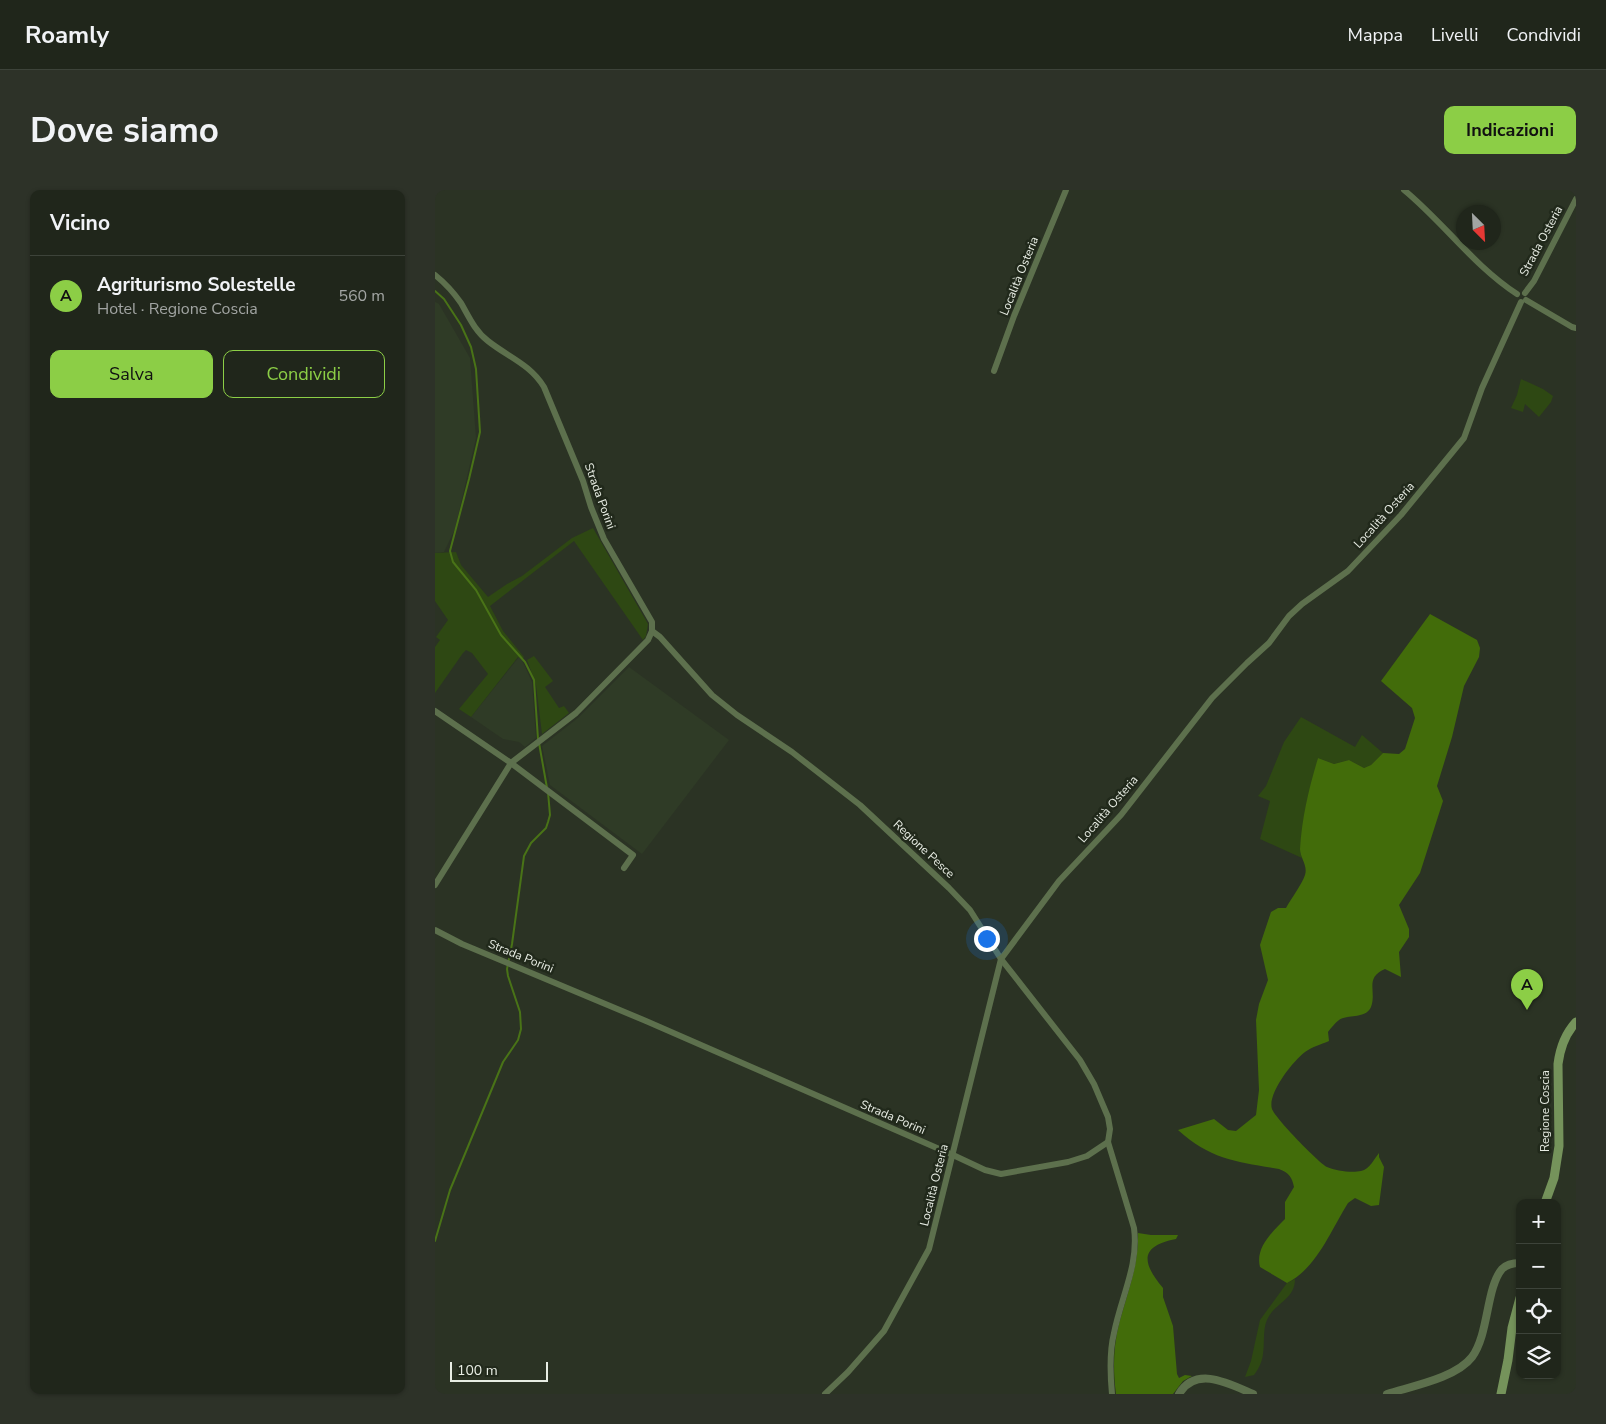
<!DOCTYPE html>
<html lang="it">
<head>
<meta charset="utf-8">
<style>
  body { margin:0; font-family:"Nunito Sans",sans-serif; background:#2d3228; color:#f1f3f6 }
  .controls { position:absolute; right:15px; bottom:15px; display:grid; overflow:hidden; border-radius:10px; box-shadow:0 1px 4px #0004 }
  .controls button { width:45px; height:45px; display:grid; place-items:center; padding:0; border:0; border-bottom:1px solid #3d433a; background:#20261b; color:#f1f3f6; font:25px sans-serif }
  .compass { position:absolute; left:1021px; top:15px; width:45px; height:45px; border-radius:50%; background:#20261b; box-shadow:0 1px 4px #0004; rotate:156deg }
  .scale { position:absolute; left:15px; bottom:12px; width:98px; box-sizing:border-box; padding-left:5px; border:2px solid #e8ede4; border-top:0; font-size:14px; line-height:18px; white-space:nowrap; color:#e8ede4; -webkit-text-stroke:4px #21291b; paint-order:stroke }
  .you { position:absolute; left:551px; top:748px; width:18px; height:18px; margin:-12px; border:4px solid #fff; border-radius:50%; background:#1a73e8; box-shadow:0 0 0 8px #1a73e833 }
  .badge { display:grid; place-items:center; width:32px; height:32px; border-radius:50%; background:#8cce46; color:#111; font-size:16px; font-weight:700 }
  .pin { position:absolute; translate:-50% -41px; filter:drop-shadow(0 1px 2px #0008) }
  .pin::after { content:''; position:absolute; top:26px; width:18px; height:15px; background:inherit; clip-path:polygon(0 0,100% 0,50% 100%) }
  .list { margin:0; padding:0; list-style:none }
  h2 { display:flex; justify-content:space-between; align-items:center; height:65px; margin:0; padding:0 20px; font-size:21px }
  h2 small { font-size:16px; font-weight:400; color:#a2a5a3 }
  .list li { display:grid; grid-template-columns:32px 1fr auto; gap:15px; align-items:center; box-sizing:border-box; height:80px; padding:0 20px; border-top:1px solid #3d433a }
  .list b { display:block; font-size:19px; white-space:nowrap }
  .list p { margin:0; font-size:16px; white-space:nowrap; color:#a2a5a3 }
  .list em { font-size:16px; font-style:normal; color:#a2a5a3 }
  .actions { display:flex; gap:10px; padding:15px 20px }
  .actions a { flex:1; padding:11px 0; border:1px solid #8cce46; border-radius:10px; text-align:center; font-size:18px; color:#8cce46 }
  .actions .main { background:#8cce46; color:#111 }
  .icon { flex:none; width:28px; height:28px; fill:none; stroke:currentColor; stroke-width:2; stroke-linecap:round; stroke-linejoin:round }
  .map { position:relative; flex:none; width:1141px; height:1204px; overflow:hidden; border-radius:10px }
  header { display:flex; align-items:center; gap:30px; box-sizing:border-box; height:70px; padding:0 25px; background:#20261b; border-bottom:1px solid #3d433a }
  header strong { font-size:24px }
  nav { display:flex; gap:28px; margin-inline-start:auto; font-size:18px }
  .intro { display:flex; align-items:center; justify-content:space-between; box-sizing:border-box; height:120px; padding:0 30px }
  h1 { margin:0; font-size:35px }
  .button { padding:12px 22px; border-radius:10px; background:#8cce46; color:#111; font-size:18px; font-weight:700 }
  main { display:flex; gap:30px; padding:0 30px }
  aside { flex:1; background:#20261b; border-radius:10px; box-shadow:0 1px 4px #0004 }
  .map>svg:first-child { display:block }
  .built { fill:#2f3b26 }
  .green { fill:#2e4813 }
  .forest { fill:#426c0a }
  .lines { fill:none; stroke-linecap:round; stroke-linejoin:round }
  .stream { stroke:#497317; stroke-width:2 }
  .minor { stroke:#5d704d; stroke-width:6 }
  .tertiary { stroke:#5d704d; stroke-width:8 }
  .secondary { stroke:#75935b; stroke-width:9 }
  .labels { text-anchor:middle; stroke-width:5; stroke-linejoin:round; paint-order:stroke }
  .street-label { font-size:12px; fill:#e8ede4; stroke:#21291b }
</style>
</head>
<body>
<header>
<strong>Roamly</strong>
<nav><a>Mappa</a><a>Livelli</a><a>Condividi</a></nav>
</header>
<div class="intro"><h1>Dove siamo</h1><a class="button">Indicazioni</a></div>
<main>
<aside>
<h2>Vicino<small></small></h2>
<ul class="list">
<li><span class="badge">A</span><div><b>Agriturismo Solestelle</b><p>Hotel · Regione Coscia</p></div><em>560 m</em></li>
</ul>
<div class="actions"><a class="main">Salva</a><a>Condividi</a></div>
</aside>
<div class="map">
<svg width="1141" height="1204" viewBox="0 0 1141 1204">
  <rect width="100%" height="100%" fill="#2b3324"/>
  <g class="built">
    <polygon points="0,112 4,114 35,168 41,248 20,339 9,362 0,363"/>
    <polygon points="84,467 87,470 97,492 101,548 90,557 84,552 68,549 36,527"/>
    <polygon points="194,477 294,550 207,664 115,595 107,556 143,528"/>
  </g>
  <g class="green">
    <polygon points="1086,189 1108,199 1118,206 1116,212 1104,227 1090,214 1088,222 1076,218 1082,205"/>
    <polygon points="158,338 213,434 211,446 208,450 139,351 55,416 68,441 89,467 87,470 83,467 36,527 24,519 53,484 37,463 31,460 28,463 0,503 0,457 5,450 1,447 13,430 0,411 0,363 21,362 26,375 53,407 72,394 87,386 137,348"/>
    <polygon points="99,466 118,491 110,497 124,518 129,516 134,523 107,544 101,495 92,470"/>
    <polygon points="866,527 920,557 927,545 948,563 936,575 929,578 914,570 899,574 883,568 865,662 867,668 825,649 835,611 823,606 831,596 849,552"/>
    <path d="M860,1089C860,1108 843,1112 834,1126C827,1137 830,1151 828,1164C827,1172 824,1178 819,1185L810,1187L816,1171L825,1130L852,1093Z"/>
  </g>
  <g class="forest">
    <path d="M995,424L1042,450L1045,458L1044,467L1029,496L1017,547L1002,596L1008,611L985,683L964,715L974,739V747L964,762L966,787L950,779C929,788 942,801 936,817C931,829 913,824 904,830C900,833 896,838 893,842L894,851C887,854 877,857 870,862C858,871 832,904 837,919C840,928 884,973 892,977C901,981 917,983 926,981C935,979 939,969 944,963V967L949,977L944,1015L936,1016L920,1008L913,1013C896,1040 882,1078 852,1093L825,1077C820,1058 837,1042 850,1029V1012L859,997C857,987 854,983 844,979C803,972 776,970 743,940L779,929L793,940L801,941L821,925L824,900L821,830L824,814L833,790L825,755L836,722L843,718H851C856,709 867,694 870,685C873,675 865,668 865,659C867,627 874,598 883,568L899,574L914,570L929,578L936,575L948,563L964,564L970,559L980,528L977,518L946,491Z"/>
    <path d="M703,1043L716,1045H743L741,1049C704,1056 707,1073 728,1098V1107L738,1136L742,1184L744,1188L750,1185L757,1186L748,1191L738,1204H681C678,1180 678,1158 684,1134C692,1104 704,1075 703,1043Z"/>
  </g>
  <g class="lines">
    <g class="stream">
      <polyline points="0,101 9,109 26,135 36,157 41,179 45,242 34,289 15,361 18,372 41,400 66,445 90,472 99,490 103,549"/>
      <polyline points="104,553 112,598"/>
      <polyline points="0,1051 15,1000 68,872 83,850 86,839 85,822 73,786 72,779 77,754 89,666 96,653 111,638 113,632 115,625 113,602"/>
    </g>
    <g class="minor">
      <path d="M969,0C1008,32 1039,76 1082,104"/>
      <path d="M0,85C10,93 19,103 26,113C34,127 40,141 53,151C73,167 95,174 109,197L148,291L156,317L169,349L217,432V441L213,450L141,523L76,573L0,695"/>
      <polyline points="1090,103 1099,91 1141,9"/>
      <polyline points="1091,110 1137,137 1141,138"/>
      <polyline points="559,181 579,126 631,0"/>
      <polyline points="217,441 225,447 277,505 302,525 357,562 425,615 514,698 535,720 566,769 645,870 659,894 673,927 675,939 673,952"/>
      <polyline points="0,521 76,573 198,665 189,678"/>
      <polyline points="0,740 27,754 211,831 518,965 550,980 566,984 633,972 652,966 673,952"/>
      <path d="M673,952L699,1038C704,1075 686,1107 679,1143C674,1163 675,1183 677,1204"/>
      <polyline points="390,1204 413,1182 449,1141 494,1059 566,769 624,691 686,625 777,508 812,473 834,453 854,426 867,414 913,381 966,325 1029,248 1047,198 1086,112"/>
    </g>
    <g class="tertiary">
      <path d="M744,1204C761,1175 795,1194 818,1204"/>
      <path d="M952,1204C977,1196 1021,1188 1037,1167C1054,1144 1051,1098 1067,1079C1072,1074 1078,1073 1085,1073"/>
    </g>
    <g class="secondary">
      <path d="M1110,1013L1119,988L1124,956L1123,874C1125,858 1130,844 1141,832"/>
      <polyline points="1066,1204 1073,1170 1077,1138 1085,1108"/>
    </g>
  </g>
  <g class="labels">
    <g class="street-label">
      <text transform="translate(1106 51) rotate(-62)" y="4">Strada Osteria</text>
      <text transform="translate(584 86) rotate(-68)" y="4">Località Osteria</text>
      <text transform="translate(165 306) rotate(70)" y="4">Strada Porini</text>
      <text transform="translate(949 325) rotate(-48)" y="4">Località Osteria</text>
      <text transform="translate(673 619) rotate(-49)" y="4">Località Osteria</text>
      <text transform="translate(489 659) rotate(43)" y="4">Regione Pesce</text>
      <text transform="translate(86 766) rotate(22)" y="4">Strada Porini</text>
      <text transform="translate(1110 921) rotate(-90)" y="4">Regione Coscia</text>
      <text transform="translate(458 927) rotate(23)" y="4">Strada Porini</text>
      <text transform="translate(499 995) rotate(-76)" y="4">Località Osteria</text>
    </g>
  </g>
</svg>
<div class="controls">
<button>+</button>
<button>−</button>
<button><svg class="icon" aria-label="locate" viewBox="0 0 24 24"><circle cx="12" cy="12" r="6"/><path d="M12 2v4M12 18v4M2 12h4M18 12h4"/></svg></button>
<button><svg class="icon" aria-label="layers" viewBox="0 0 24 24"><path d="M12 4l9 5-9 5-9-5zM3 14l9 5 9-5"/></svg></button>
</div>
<svg class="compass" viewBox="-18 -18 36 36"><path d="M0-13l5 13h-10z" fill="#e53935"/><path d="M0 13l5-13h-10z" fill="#a2a5a3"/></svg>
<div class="scale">100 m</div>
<div class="you"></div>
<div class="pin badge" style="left:1092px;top:820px">A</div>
</div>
</main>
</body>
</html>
